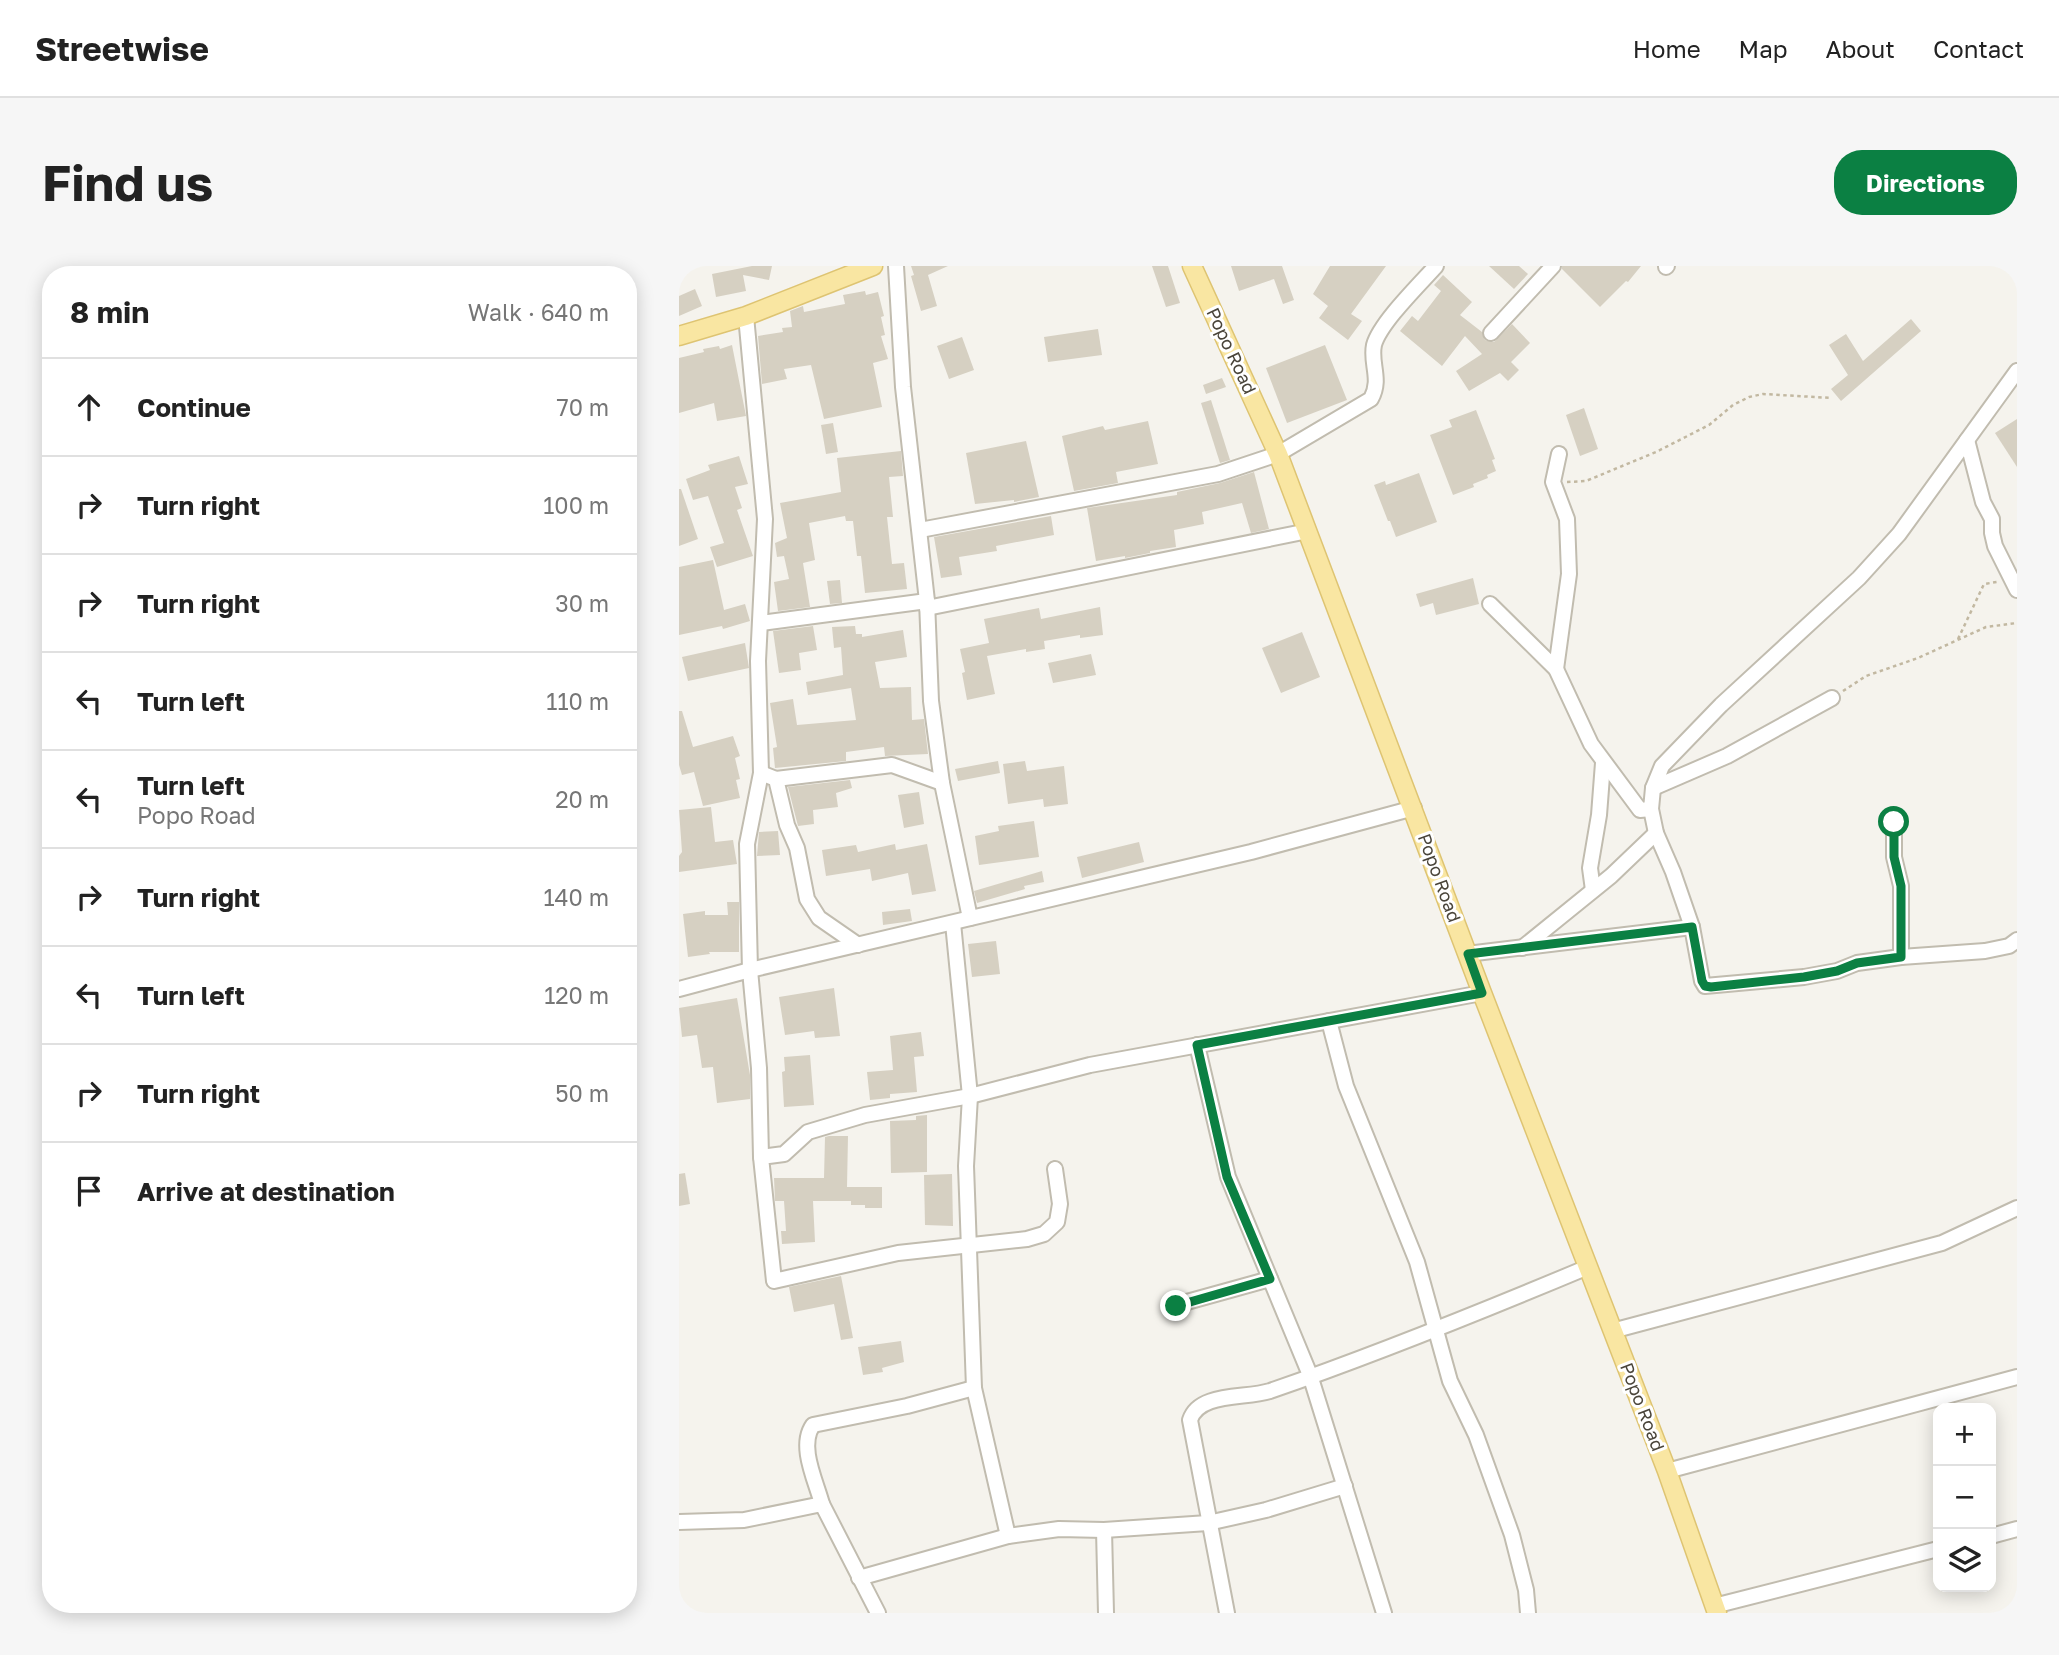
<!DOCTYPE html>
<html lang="en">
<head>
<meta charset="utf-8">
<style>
  body { margin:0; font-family:"Golos Text",sans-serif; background:#f6f6f6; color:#222 }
  .controls { position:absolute; right:21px; bottom:21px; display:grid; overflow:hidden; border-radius:14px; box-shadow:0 4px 18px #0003 }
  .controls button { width:63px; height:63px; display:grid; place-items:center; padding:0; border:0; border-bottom:2px solid #e0e0e0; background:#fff; color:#222; font:35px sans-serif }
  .stop { position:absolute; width:21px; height:21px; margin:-16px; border:5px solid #0b8043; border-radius:50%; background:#fff }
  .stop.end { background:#0b8043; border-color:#fff; box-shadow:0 2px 7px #0008 }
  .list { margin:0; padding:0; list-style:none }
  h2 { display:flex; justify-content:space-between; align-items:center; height:91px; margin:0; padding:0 28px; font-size:30px }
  h2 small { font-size:23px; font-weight:400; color:#767676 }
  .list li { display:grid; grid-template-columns:46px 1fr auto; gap:21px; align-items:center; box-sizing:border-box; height:98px; padding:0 28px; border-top:2px solid #e0e0e0 }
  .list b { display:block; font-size:26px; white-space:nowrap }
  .list p { margin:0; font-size:23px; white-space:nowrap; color:#767676 }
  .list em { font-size:23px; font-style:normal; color:#767676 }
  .icon { flex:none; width:38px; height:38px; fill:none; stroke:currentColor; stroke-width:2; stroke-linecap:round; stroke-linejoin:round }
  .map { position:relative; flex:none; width:1338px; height:1347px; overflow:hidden; border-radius:28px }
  header { display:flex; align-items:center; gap:42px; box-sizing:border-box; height:98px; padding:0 35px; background:#fff; border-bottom:2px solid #e0e0e0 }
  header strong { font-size:33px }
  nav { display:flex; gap:38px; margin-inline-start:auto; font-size:24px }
  .intro { display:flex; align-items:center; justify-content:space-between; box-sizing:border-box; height:168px; padding:0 42px }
  h1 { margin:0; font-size:49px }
  .button { padding:18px 32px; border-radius:28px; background:#0b8043; color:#fff; font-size:24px; font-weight:700 }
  main { display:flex; gap:42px; padding:0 42px }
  aside { flex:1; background:#fff; border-radius:28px; box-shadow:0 4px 18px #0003 }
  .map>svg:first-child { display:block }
  .building { fill:#d6d0c2 }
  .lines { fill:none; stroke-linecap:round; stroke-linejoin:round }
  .minor-casing { stroke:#c1bcaf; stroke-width:18 }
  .major-casing { stroke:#dec472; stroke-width:21 }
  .path { stroke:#c2b8a1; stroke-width:2.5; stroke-dasharray:3.5 3.5; stroke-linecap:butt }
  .minor { stroke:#fff; stroke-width:14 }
  .major { stroke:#f9e6a2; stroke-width:18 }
  .route { stroke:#0b8043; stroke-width:9 }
  .labels { text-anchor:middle; stroke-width:6; stroke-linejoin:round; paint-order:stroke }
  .street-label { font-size:18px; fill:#4a453a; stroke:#fff }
</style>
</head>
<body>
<header>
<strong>Streetwise</strong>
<nav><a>Home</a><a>Map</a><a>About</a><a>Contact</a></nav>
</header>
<div class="intro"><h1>Find us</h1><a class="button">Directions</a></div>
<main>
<aside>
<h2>8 min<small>Walk · 640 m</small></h2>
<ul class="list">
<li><svg class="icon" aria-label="ahead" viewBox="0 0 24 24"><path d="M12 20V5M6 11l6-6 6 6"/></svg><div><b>Continue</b></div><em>70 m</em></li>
<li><svg class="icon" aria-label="right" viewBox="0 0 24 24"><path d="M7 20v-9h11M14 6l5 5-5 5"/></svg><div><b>Turn right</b></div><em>100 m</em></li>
<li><svg class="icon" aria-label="right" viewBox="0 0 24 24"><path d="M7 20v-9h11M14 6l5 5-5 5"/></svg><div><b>Turn right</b></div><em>30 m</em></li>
<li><svg class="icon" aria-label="left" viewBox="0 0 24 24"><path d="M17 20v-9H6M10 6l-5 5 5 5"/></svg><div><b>Turn left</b></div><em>110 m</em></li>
<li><svg class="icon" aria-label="left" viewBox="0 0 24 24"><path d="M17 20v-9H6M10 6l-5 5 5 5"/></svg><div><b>Turn left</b><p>Popo Road</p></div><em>20 m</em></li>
<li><svg class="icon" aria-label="right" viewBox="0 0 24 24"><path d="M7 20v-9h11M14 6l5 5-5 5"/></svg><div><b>Turn right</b></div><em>140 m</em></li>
<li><svg class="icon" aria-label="left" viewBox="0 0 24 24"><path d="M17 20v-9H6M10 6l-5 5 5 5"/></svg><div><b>Turn left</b></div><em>120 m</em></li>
<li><svg class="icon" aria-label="right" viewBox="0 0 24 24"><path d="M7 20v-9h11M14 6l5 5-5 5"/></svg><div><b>Turn right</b></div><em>50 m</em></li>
<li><svg class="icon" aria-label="arrive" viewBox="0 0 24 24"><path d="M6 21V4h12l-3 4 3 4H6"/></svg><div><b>Arrive at destination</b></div></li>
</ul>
</aside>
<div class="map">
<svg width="1338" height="1347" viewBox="0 0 1338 1347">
  <rect width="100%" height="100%" fill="#f5f3ed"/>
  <g class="building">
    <polygon points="73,0 93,0 90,14 64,9 67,25 37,31 33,8"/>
    <polygon points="232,0 269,0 249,9 258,40 242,45 232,10 235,9"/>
    <polygon points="473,0 489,0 501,37 487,41"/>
    <polygon points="552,0 603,0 615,34 604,38 595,13 560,25"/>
    <polygon points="651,0 707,0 672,48 683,55 669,74 640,52 649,40 634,28"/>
    <polygon points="810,0 840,0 849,8 835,23"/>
    <polygon points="883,0 962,0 949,16 947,15 921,41 883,3"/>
    <polygon points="764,9 793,36 781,49 803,66 806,74 815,76 833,58 851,77 832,96 840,104 829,115 821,107 790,125 777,105 803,88 786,70 763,100 721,65 733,50 739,55 762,25 755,19"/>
    <polygon points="16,23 23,40 0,50 0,30"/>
    <polygon points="186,25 187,29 199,26 205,50 202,51 206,69 202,70 209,93 194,97 203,141 145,153 132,99 105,103 108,113 83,118 79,70 104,66 103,62 113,61 111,45 124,40 125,46 166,38 164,29"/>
    <polygon points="1232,53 1242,65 1162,135 1152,123 1169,109 1150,79 1167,68 1184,95"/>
    <polygon points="419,63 423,89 369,96 365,71"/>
    <polygon points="283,71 295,104 270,113 258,80"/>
    <polygon points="53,79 67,150 38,155 35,137 0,147 0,92 25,86 24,83 40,80 41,83"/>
    <polygon points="646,79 668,134 608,157 587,102"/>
    <polygon points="543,112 547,121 527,128 524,119"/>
    <polygon points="532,134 551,194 541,197 522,137"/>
    <polygon points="905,142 919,183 901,190 887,149"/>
    <polygon points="797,144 816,193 813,194 817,205 808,209 809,212 794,218 795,221 774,229 751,169 773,161 770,154"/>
    <polygon points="1338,153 1338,201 1316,167"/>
    <polygon points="469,155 479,198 437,206 439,217 395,225 383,170 424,160 426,164"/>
    <polygon points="154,157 159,186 147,188 142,159"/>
    <polygon points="347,175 360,231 335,236 335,234 296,238 287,187"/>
    <polygon points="222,185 224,210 210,211 214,251 208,251 213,298 225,297 228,323 186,327 182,290 178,290 174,255 167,255 166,250 130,257 136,294 124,297 131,341 99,345 95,316 110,313 105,290 98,291 96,277 108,272 101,237 162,226 158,192"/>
    <polygon points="60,190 69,218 56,221 63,242 58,244 74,290 38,301 31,281 45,277 29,230 14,234 7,213 31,204 29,199"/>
    <polygon points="575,206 590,263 572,267 563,237 523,246 525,258 495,264 497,281 471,285 471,287 446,292 446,290 417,295 408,242 498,229 498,226 541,217"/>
    <polygon points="740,207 758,256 717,271 711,255 709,255 695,219 706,215 707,219"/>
    <polygon points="0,223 2,223 19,273 0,280"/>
    <polygon points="372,250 375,269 317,280 318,285 280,291 283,309 262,312 255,271"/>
    <polygon points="34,294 45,344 66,338 71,355 44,363 43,360 0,369 0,301"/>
    <polygon points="794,312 800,338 757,349 754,337 741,341 737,328"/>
    <polygon points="161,314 163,337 151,338 148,315"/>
    <polygon points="421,341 424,369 401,372 401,369 365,375 366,383 347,386 347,383 308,390 316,428 288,434 283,407 286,406 281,383 310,377 305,353 360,342 362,353"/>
    <polygon points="134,360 138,384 120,387 122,404 100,407 94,365"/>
    <polygon points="176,360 177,368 183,368 183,371 224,364 228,391 196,396 201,422 232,421 233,454 245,453 249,488 206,490 205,481 167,486 167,495 96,502 94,482 98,481 91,437 114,433 118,459 177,454 172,422 129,429 127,416 164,409 162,381 155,382 153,361"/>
    <polygon points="623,366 641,411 602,427 583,382"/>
    <polygon points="66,377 70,402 9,415 3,391"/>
    <polygon points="412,388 417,409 374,417 369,397"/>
    <polygon points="0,445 3,445 14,481 54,470 61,490 56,492 61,513 57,514 61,532 24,540 15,506 3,509 0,499"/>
    <polygon points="319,495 321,507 279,515 276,503"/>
    <polygon points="346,495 348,505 385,500 389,538 365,541 364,533 329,538 324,498"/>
    <polygon points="171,514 173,522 157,527 159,541 134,544 135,558 119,560 109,521"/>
    <polygon points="240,526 245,558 225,562 219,529"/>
    <polygon points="32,541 36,576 54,574 58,598 0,606 0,590 3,586 0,544"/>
    <polygon points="355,555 360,591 300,599 296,570 320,565 319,560"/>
    <polygon points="99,565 101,589 78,590 80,566"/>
    <polygon points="460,576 465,596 403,612 398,591"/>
    <polygon points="216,578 217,584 248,578 257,625 233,629 229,607 193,615 191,603 147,610 143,584 177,579 179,586"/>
    <polygon points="363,605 365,616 345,620 346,623 298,637 295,625"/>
    <polygon points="48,636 60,636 60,686 30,686 31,688 9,691 4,648 26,645 26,649 49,649"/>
    <polygon points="231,643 233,655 204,659 203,646"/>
    <polygon points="317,675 321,708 293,711 289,678"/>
    <polygon points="155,722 161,770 136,772 135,765 106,769 100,731"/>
    <polygon points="58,732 71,809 71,833 38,837 34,801 23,802 18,769 3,771 0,742"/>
    <polygon points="242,766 245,790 235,791 238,826 211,828 211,832 191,834 188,806 214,804 211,770"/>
    <polygon points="131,789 135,839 105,841 103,806 106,805 105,791"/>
    <polygon points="248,849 248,906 212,907 211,855 237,854 237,850"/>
    <polygon points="150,870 169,870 168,921 203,921 203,942 186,942 186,939 172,939 172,935 134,935 136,976 103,978 102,965 107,965 105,935 96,935 95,912 145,912 146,871"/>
    <polygon points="6,907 11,938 0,940 0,908"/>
    <polygon points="273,908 274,960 246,959 245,909"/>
    <polygon points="162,1010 174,1072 162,1074 155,1038 115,1046 110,1021"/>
    <polygon points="222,1075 225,1096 203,1102 204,1106 184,1109 179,1081"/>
  </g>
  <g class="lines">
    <g class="minor-casing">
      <g id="minor">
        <polyline points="217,0 224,121 248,335 252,435 263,517 291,652"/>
        <polyline points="987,1 988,0"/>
        <polyline points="67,50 86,253 79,395 82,507 68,578 71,704 80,802 82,891"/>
        <polyline points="812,67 874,0"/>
        <polyline points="1338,105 1220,268 1180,312 1042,439 983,500 974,522 972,543 977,567 994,606 1013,661 1023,715 1026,720 1125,711 1158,705 1178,697 1222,691 1306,685 1330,680 1338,674"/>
        <polyline points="1288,174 1304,236 1313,253 1313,267 1316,280 1338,324"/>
        <path d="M241,264L539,208L599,188L692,133C703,113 691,98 695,79C701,57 740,19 757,0"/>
        <polyline points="811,338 877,403 912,478 961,544 972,543"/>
        <polyline points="248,342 629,265"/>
        <polyline points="82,357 248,335"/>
        <polyline points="877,403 890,308 888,253 874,216 880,188"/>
        <polyline points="82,507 97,513 108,559 118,582 128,633 140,652 179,679"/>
        <polyline points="97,513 213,499 263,517"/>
        <polyline points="974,522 1048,490 1153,432"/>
        <polyline points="1215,556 1215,591 1222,620 1222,691"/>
        <polyline points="914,624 911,602 920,549 924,497"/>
        <polyline points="274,657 291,830 287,900 295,1122 329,1270"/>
        <polyline points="843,682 932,610 977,567"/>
        <polyline points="788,688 1013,661"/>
        <polyline points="0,723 71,704 572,586 735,542"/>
        <polyline points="650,755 667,820 738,996 771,1115 797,1169 833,1269 847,1324 849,1347"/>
        <polyline points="518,779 549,911 631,1109 705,1347"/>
        <polyline points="376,903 381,938 378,956 365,968 348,973 219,987 95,1015 82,891 105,888 129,866 186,849 291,830 411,799 803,727"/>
        <polyline points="497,1039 591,1013"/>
        <polyline points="933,1065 1263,977 1338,942"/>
        <polyline points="988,1205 1338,1111"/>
        <path d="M143,1238C137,1215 119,1180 134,1159L228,1140L295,1122"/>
        <polyline points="0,1256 65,1254 143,1238 199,1347"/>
        <polyline points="425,1264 427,1347"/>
        <polyline points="1312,1270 1338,1263"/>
        <polyline points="180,1312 329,1270 380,1263 425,1264 529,1257 587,1244 666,1220"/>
        <polyline points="1035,1340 1259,1283"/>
        <path d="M548,1347L511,1154C520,1126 566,1133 591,1125C698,1088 804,1045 909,1001"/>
      </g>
    </g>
    <g class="major-casing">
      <g id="major">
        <polyline points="513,0 599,188 803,727 988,1205 1038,1347"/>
        <polyline points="0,70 67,50 194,0"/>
      </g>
    </g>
    <g class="path">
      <polyline points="888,216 907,215 977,186 1030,159 1054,139 1070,131 1084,128 1153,132"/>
      <polyline points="1279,373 1305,318 1318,316"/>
      <polyline points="1164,425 1187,410 1239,392 1307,361 1338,357"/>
    </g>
    <use href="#minor" class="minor"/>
    <use href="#major" class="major"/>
  </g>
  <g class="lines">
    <polyline class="route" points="497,1040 591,1013 548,911 518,779 803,727 789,688 1013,661 1023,715 1026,720 1032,721 1125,711 1158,705 1178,697 1222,691 1222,620 1215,591 1215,556"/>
  </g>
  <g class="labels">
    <g class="street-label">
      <text transform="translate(552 85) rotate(65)" y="6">Popo Road</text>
      <text transform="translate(760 612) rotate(70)" y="6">Popo Road</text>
      <text transform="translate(963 1141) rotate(69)" y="6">Popo Road</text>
    </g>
  </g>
</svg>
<div class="controls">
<button>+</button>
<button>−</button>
<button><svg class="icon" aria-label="layers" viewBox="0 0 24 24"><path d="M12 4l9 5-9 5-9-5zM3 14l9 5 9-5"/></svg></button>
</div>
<div class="stop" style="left:1215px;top:556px"></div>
<div class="stop end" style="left:497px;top:1040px"></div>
</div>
</main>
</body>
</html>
